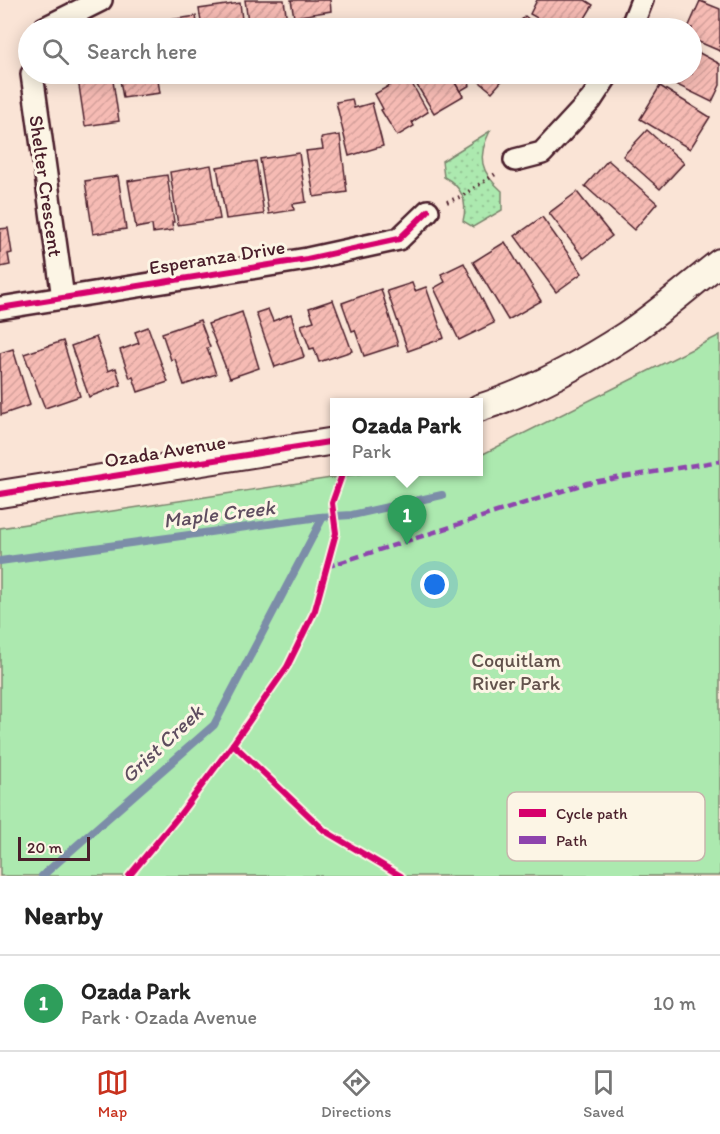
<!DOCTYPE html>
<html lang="en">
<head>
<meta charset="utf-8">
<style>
  body { margin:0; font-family:Itim,sans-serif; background:#f6f6f6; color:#222 }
  .scale { position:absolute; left:18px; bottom:15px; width:72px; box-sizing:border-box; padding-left:6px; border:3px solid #4a1f2b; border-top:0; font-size:16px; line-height:21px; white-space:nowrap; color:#4a1f2b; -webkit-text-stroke:4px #fcf5e5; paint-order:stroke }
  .you { position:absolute; left:435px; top:585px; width:21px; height:21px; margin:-15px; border:4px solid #fff; border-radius:50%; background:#1a73e8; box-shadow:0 0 0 9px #1a73e833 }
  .badge { display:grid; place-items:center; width:39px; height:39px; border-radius:50%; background:#c8321e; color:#fff; font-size:20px; font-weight:700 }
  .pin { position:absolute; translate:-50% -50px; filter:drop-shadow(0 2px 3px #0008) }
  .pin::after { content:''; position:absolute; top:32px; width:21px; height:18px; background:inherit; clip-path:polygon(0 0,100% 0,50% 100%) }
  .popup { position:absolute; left:330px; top:398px; width:153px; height:78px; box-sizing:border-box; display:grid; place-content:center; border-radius:0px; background:#fff; filter:drop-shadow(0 2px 4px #0005); font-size:20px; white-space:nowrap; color:#767676 }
  .popup b { font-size:22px; color:#222 }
  .popup::after { content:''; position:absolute; left:50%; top:100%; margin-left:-12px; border:12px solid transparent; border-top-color:#fff }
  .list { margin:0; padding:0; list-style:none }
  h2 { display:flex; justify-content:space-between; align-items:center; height:78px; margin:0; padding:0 24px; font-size:26px }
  h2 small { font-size:20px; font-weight:400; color:#767676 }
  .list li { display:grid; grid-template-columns:39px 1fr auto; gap:18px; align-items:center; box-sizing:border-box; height:96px; padding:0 24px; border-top:2px solid #e0e0e0 }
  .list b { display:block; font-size:22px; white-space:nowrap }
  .list p { margin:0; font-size:20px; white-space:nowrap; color:#767676 }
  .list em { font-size:20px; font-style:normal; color:#767676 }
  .icon { flex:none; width:33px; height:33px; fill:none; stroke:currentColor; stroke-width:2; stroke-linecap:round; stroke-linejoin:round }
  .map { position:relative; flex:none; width:720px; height:876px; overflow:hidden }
  .search { position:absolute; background:#fff; box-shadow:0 3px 15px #0003; left:18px; right:18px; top:18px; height:66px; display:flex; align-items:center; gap:15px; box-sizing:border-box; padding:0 21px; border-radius:33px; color:#767676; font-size:22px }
  .sheet { height:174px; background:#fff }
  nav { display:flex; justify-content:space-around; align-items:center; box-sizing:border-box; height:84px; border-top:2px solid #e0e0e0; background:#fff; font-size:16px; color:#767676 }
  nav a { display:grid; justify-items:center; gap:3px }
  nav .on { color:#c8321e }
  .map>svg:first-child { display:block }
  .grass { fill:url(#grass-dots); stroke:#7b846d; stroke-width:1.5 }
  .park { fill:#ace9af; stroke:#7b846d; stroke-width:1.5 }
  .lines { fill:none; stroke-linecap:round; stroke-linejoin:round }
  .stream { stroke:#7b8da8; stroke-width:8 }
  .building { fill:url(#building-hatch); stroke:#4a1f2b; stroke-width:1.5 }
  .minor-casing { stroke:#4a1f2b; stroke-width:26 }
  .tertiary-casing { stroke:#4a1f2b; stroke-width:30 }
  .path { stroke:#4a1f2b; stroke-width:4; stroke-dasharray:1.5 4.5; stroke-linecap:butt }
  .minor { stroke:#fcf5e5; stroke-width:21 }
  .tertiary { stroke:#fcf5e5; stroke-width:26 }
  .quiet { stroke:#8e44ad; stroke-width:4.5; stroke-dasharray:9 4.5; stroke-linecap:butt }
  .cycleway-casing { stroke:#fcf5e5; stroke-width:10 }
  .cycleway { stroke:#d6006c; stroke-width:6 }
  .labels { text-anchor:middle; stroke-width:6; stroke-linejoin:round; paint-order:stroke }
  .street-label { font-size:20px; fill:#4a1f2b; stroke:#fcf5e5 }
  .park-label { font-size:20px; fill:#62524c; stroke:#fcf5e5 }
  .water-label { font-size:21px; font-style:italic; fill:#5e4d5f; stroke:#fcf5e5 }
  .key { fill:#fcf5e5; stroke:#c7b5ad; stroke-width:1.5 }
  .key-label { font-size:16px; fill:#4a1f2b }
</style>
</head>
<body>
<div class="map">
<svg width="720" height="876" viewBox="0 0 720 876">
  <defs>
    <pattern id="grass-dots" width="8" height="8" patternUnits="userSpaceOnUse" patternTransform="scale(1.5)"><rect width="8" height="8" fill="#ace9af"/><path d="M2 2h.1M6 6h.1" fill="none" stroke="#96c797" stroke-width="1.8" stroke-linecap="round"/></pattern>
    <pattern id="building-hatch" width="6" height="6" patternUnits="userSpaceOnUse" patternTransform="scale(1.5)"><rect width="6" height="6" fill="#f6bbb4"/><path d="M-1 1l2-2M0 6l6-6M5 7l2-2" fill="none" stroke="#d4a09b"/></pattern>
  </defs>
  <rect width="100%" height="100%" fill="#fae4d6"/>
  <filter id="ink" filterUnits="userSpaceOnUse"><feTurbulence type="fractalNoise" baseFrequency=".0167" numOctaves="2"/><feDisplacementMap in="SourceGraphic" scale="12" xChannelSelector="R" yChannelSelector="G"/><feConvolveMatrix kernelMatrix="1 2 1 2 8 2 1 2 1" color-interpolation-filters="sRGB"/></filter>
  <g filter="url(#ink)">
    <path class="grass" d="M490,131C477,157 480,172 502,191V210L473,227L463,221C468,202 462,186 444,177L442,161Z"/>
    <polygon class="park" points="720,335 720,876 0,876 0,528 371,472 479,472 479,456"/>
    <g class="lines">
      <g class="stream">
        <polyline points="0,561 319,517 352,515 442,495"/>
        <polyline points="42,876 214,725 323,517"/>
      </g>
    </g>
    <g class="building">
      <polygon points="245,0 284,0 288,28 249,28"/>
      <polygon points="291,0 330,0 331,11 294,17"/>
      <polygon points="537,0 585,0 593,5 579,28 555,28 530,14"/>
      <polygon points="700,1 720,9 720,51 692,39 692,28 688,28"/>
      <polygon points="240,3 243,28 202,28 199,9"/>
      <polygon points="196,16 198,28 163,28 171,27 170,20"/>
      <polygon points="525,16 539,28 514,28"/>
      <polygon points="692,49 720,64 720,85 712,102 671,82 675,74 692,74"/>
      <polygon points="112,74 119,121 85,126 78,79"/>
      <polygon points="119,74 157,74 160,93 123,98"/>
      <polygon points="410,74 450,74 463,96 434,113"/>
      <polygon points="454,74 461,74 470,85 460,91 451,76"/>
      <polygon points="470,74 508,74 492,92"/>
      <polygon points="407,75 428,112 412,122 414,126 397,136 381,110 383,109 375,94"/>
      <polygon points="660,86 710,117 690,149 640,119"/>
      <polygon points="352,99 354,108 372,103 383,146 349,156 336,102"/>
      <polygon points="647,130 684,163 660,189 623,156"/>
      <polygon points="340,135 347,192 314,197 306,151 323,149 321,138"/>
      <polygon points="299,153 306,202 293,204 294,210 269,214 260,159"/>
      <polygon points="608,160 657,203 634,230 585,186"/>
      <polygon points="256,161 264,214 226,219 217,167"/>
      <polygon points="211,165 220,219 178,225 170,172"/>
      <polygon points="167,175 174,222 172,222 173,230 153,233 152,225 136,228 128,181"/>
      <polygon points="118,176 126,229 93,234 85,181"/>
      <polygon points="577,192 612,236 584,258 549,213"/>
      <polygon points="542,217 582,273 556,292 515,236"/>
      <polygon points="8,228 12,253 8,254 10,265 0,267 0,229"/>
      <polygon points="505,242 541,301 508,320 473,262"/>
      <polygon points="464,263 494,323 459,340 434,288 445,282 441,274"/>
      <polygon points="412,283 415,291 426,287 444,338 408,351 387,291"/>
      <polygon points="381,289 398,345 364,356 355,330 352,331 342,303"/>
      <polygon points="333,300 352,351 319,362 314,348 310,349 301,325 314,321 309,308"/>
      <polygon points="268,309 273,321 291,314 304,357 275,367 256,313"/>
      <polygon points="242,312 259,368 230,378 208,324"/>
      <polygon points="200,320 210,347 207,348 216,374 184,385 175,359 171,360 162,333"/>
      <polygon points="148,327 168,382 138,392 133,377 130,378 120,350 139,343 135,332"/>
      <polygon points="96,337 108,371 116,368 121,385 89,397 71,346"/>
      <polygon points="63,341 80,396 45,408 24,354"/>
      <polygon points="13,349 30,405 1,415 0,353"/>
    </g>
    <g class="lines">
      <g class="minor-casing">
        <g id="minor">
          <polyline points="45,28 101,0"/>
          <polyline points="631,28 642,0"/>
          <polyline points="32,74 63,298"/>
          <polyline points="515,160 542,153 591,100 608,74"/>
          <polyline points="0,308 307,259 399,239 428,211"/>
        </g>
      </g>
      <g class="tertiary-casing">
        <g id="tertiary">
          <path d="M479,408C530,392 581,364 626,335C659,313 689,286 720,262"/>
          <polyline points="0,494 335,441"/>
        </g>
      </g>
      <polyline class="path" points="447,202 462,196 497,173"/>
      <use href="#minor" class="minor"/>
      <use href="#tertiary" class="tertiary"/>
      <polyline class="quiet" points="326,567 587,483 720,461"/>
      <g class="cycleway-casing">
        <g id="cycleway">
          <polyline points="0,308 307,259 399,239 428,211"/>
          <polyline points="0,494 335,441"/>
          <polyline points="233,744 287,667 315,610 336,533 332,503 343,472"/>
          <polyline points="129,876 178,817 233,744 325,831 401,876"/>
        </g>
      </g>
      <use href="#cycleway" class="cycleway"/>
    </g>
  </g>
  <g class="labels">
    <g class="street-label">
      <text transform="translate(46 186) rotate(82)" y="7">Shelter Crescent</text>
      <text transform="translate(217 257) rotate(-9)" y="7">Esperanza Drive</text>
      <text transform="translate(165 451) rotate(-9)" y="7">Ozada Avenue</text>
    </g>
    <g class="park-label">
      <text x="516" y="667">Coquitlam<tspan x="516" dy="23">River Park</tspan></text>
    </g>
    <g class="water-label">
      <text transform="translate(219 514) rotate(-7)" y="7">Maple Creek</text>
      <text transform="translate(162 744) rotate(-43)" y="7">Grist Creek</text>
    </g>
  </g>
  <rect x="507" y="792" width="198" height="69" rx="9" class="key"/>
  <rect x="519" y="809" width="27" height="8" fill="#d6006c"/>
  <rect x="519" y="836" width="27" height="8" fill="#8e44ad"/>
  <g class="key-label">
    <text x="556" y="819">Cycle path</text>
    <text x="556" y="846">Path</text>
  </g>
</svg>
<div class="scale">20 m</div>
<div class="you"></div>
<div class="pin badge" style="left:407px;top:545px;background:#2e9e5b">1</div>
<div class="popup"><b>Ozada Park</b>Park</div>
<div class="search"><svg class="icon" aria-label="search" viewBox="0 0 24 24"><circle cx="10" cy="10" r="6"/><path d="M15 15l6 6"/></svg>Search here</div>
</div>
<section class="sheet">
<h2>Nearby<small></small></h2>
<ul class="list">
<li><span class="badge" style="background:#2e9e5b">1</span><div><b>Ozada Park</b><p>Park · Ozada Avenue</p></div><em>10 m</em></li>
</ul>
</section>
<nav>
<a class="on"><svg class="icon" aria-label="map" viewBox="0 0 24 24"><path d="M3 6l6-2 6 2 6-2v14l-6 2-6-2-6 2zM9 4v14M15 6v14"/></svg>Map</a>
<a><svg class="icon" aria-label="directions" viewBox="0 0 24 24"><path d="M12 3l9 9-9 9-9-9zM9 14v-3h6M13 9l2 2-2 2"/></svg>Directions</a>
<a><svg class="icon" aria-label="saved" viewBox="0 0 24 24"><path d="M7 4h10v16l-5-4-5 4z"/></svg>Saved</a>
</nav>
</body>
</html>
